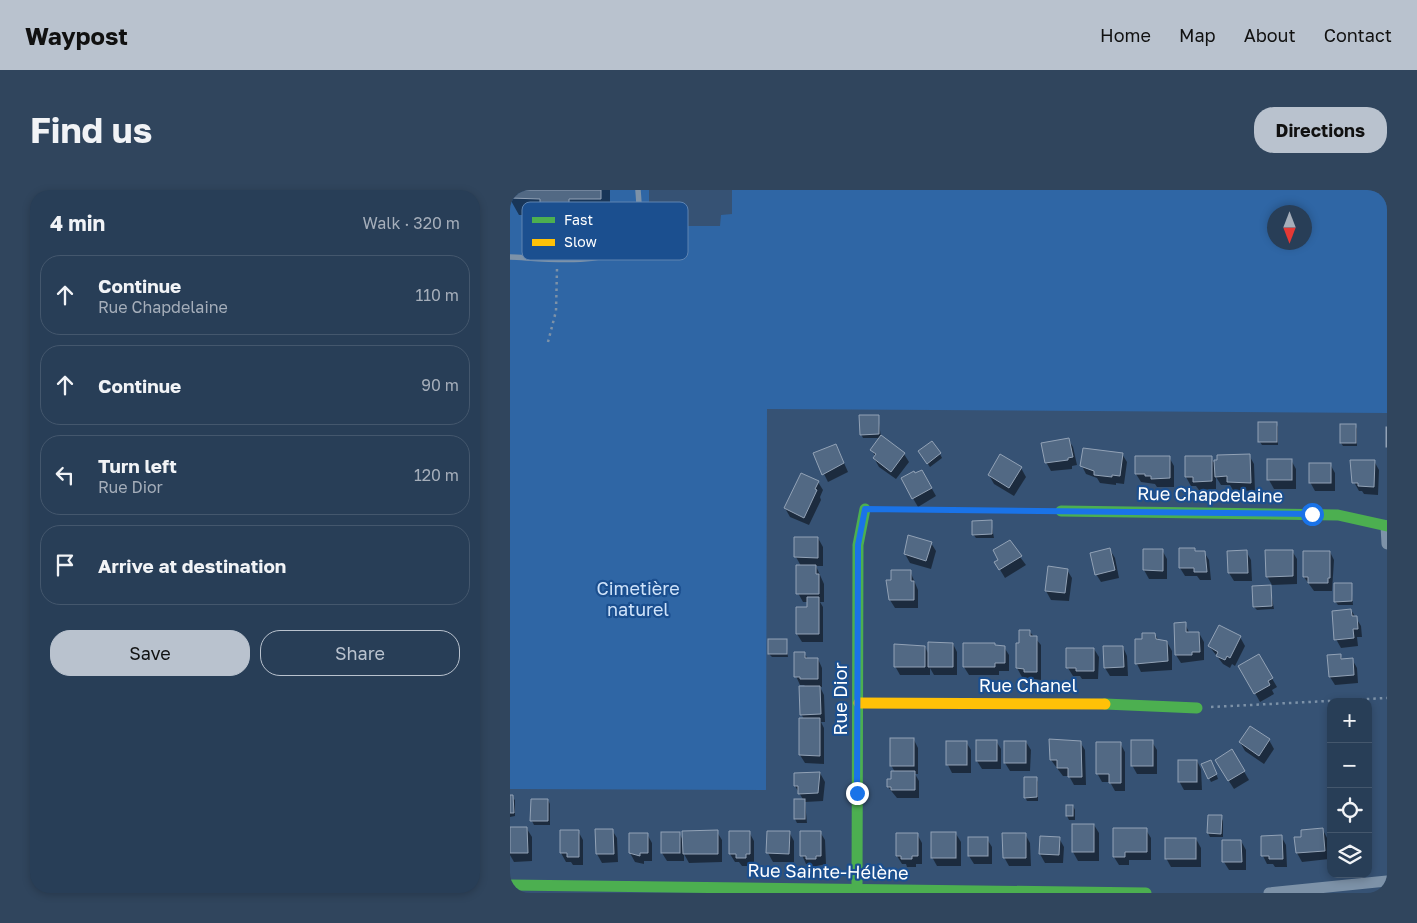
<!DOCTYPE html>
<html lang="en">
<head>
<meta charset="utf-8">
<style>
  body { margin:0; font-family:"Golos Text",sans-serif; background:#30455d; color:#f1f3f6 }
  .controls { position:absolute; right:15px; bottom:15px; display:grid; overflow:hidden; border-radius:10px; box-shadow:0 2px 8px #0003 }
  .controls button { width:45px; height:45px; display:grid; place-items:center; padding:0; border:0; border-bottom:1px solid #44576d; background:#283e57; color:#f1f3f6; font:25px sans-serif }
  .compass { position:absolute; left:757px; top:15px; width:45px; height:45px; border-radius:50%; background:#283e57; box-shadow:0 2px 8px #0003; rotate:180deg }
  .stop { position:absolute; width:15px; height:15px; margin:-11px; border:4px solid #1a73e8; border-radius:50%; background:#fff }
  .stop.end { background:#1a73e8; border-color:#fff; box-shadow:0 1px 5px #0008 }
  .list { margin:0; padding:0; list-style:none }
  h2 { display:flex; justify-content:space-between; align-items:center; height:65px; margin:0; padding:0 20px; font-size:21px }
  h2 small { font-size:16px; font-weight:400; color:#a5aeba }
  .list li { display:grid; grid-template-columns:32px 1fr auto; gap:15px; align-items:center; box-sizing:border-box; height:80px; margin:0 10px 10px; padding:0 10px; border:1px solid #44576d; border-radius:20px }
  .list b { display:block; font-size:19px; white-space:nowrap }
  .list p { margin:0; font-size:16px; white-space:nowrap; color:#a5aeba }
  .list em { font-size:16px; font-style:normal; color:#a5aeba }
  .actions { display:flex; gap:10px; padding:15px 20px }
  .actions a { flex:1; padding:11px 0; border:1px solid #b9c2ce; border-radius:20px; text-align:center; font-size:18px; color:#b9c2ce }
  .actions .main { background:#b9c2ce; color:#111 }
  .icon { flex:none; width:28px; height:28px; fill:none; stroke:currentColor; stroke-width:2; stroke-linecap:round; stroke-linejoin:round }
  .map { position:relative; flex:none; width:877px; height:703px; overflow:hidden; border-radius:20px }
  header { display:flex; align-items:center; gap:30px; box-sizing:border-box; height:70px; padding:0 25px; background:#b9c2ce; color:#111 }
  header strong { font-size:24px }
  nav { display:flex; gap:28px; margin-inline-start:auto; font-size:18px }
  .intro { display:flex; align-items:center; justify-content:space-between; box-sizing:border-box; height:120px; padding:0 30px }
  h1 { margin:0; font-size:35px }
  .button { padding:12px 22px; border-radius:20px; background:#b9c2ce; color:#111; font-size:18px; font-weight:700 }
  main { display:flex; gap:30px; padding:0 30px }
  aside { flex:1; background:#283e57; border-radius:20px; box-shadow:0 2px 8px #0003 }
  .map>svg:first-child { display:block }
  .green { fill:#2f66a5; fill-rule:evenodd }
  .shadow { fill:#0007 }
  .building { fill:#526984; stroke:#92a2b6 }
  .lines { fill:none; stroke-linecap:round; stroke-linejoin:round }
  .path { stroke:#7d92a8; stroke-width:2.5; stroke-dasharray:2.5 4; stroke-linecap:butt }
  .lane { stroke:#7d92a8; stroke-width:5.5 }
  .street { stroke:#7d92a8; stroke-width:11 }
  .fast { stroke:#4caf50; stroke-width:11 }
  .slow { stroke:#ffc107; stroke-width:11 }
  .route { stroke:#1a73e8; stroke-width:6 }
  .labels { text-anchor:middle; stroke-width:4.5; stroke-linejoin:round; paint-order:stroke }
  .street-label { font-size:18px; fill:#fff; stroke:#1b4f8f }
  .park-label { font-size:18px; fill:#cfe3fa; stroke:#1b4f8f }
  .key { fill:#1b4f8f; stroke:#5f84b1; stroke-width:1 }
  .key-label { font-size:14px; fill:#fff }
</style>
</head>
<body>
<header>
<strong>Waypost</strong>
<nav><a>Home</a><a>Map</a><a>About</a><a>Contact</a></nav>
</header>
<div class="intro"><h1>Find us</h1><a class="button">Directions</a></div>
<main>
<aside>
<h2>4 min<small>Walk · 320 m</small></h2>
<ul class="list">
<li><svg class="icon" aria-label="ahead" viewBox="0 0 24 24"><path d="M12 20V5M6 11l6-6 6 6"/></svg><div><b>Continue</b><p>Rue Chapdelaine</p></div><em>110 m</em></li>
<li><svg class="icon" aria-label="ahead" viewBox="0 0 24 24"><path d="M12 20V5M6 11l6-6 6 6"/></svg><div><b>Continue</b></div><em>90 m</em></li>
<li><svg class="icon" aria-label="left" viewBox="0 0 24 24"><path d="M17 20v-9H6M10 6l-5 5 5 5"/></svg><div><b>Turn left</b><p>Rue Dior</p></div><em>120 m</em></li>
<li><svg class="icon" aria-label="arrive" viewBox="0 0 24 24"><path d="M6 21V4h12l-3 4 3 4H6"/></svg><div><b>Arrive at destination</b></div></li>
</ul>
<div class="actions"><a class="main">Save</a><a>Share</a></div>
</aside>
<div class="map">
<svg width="877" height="703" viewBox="0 0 877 703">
  <rect width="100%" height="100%" fill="#365274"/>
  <path class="green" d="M0,0H139V26H151V36H210L211,25L222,24V0H877V223L257,219L256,600L0,599ZM764,22H794V52H764Z"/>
  <g class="shadow">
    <polygon points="0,0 100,0 100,26 68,26 68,51 41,51 31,33 32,25 9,25 0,9"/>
    <polygon points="368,226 371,247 394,264 399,272 386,289 369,277 364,268 365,266 362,260 371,248 353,248 351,244"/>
    <polygon points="766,233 768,237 768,255 752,255 750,252"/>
    <polygon points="845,235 847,239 847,256 833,256 831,253"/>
    <polygon points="558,249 563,257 567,275 562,276 562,279 541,281 536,272"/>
    <polygon points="326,255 338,282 318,292 314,284"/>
    <polygon points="430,264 432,268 420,277 412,265"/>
    <polygon points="612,264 617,272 614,294 606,293 606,295 590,293 587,288 576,284 572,276"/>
    <polygon points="739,265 744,274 745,301 723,300 720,295 711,295 706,287 706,299 689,300 686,296 681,296 676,287 676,267 701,267 703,272 708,272"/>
    <polygon points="659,267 664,276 664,297 647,297 645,294 631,292 626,284"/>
    <polygon points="759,270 781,270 786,279 786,299 764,299 759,290"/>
    <polygon points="864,271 869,280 868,305 854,304 852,301 849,301 844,292"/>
    <polygon points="820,274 825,283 825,301 805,301 800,292"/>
    <polygon points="511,278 516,287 504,306 484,294 479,285"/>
    <polygon points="412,281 426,306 408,317 392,289"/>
    <polygon points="308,292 313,300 310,307 311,310 299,335 280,327 275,318"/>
    <polygon points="481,332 484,348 466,348 463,344"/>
    <polygon points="286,348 308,348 313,357 313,376 306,376 314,394 314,412 310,412 313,417 313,452 292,452 287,444 298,418 298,412 293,412 288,403 291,376 286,367"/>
    <polygon points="499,352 516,375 495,388 486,373 490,370"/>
    <polygon points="421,353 426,361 421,379 400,373 395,364"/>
    <polygon points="684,359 686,362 694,362 699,370 701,390 690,390 687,386 675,386 670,378"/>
    <polygon points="600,360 605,368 609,388 591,392 586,384"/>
    <polygon points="634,360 652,360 657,369 657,389 639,389 634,380"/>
    <polygon points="736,361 741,370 742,391 724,391 719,383"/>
    <polygon points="782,361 787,369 787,394 762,395 757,386"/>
    <polygon points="820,362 824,370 822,401 804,401 794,387"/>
    <polygon points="557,380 562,388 559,411 541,410 536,401"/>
    <polygon points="400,381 408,400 408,418 385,418 380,410"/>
    <polygon points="841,394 843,415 828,415 825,411"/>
    <polygon points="760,397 764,419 747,420 744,417"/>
    <polygon points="841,420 851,436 852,447 847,447 848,456 831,458 826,449"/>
    <polygon points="665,434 675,434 680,444 689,443 694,452 694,470 671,473 666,465"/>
    <polygon points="520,442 531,455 531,490 512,487 507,478 511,454"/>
    <polygon points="645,444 649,451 657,452 662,461 662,480 631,482 627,474 626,451 633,450"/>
    <polygon points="730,447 735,456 725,476 722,474 720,478 713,474 699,456"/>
    <polygon points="276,451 278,467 262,467 259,464"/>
    <polygon points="443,454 447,462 447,485 424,485 420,478 420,485 390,485 385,476 385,455 415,457 419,465"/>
    <polygon points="486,457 494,457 499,465 499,481 489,481 489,485 459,485 454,477"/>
    <polygon points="613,457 617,466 618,486 600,486 595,478"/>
    <polygon points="584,459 589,467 588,489 572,489 570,486 563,486 558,478"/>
    <polygon points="294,463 298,469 308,469 312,478 312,497 310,497 314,505 315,532 311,532 314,538 314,574 295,573 290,565 294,529 291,524 296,497 294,495 290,495 286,486"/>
    <polygon points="830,465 833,470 842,469 847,478 848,493 825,495 820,487"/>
    <polygon points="749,466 767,497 762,500 764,504 750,512 730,476"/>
    <polygon points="740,538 759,550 764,559 754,574 735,561 730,552"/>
    <polygon points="404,550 408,558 408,584 405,584 409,591 409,608 387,608 378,597 385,582 381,575"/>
    <polygon points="486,551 491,559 491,579 472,579 467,571"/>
    <polygon points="456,552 461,560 461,583 442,583 438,575"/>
    <polygon points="516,552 521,560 520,581 500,581 495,573"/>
    <polygon points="570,552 575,560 576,595 564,595 559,586 553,586 541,570"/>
    <polygon points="642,552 647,560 647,584 627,584 622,575"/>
    <polygon points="610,553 615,562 615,601 605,601 600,592 592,592 587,583"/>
    <polygon points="722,561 739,590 724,599 706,571"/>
    <polygon points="687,571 691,579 692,600 674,600 669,591"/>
    <polygon points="703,575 708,589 701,592 699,588"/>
    <polygon points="310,583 315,592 313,611 295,612 297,633 287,633 285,629 294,611 285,596 285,584"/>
    <polygon points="526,588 528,592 528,611 517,611 515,607"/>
    <polygon points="0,606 5,610 5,626 0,627"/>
    <polygon points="38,610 40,614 40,635 24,635 22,631"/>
    <polygon points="557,616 563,616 565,620 565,630 559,630 557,626"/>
    <polygon points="711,627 713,631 713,647 700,647 698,643"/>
    <polygon points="563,635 584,635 589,643 589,671 568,671 563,662"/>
    <polygon points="0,639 17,639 22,647 22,671 4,672 0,665"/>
    <polygon points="102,640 107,648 108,672 92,673 87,664 86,641"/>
    <polygon points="636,640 641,648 641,670 619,670 619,675 609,675 604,667"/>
    <polygon points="813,640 817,648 819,669 792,672 787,663 786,649"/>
    <polygon points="51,641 68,641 73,650 73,675 63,675 61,672 56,672 51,663"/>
    <polygon points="207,642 212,650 212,672 179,673 174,664 174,671 157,671 152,663 169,643 174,652"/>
    <polygon points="239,642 244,651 244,672 240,672 240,676 232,676 229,672 225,672 220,664"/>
    <polygon points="258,642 279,642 284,651 284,672 263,672 258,663"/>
    <polygon points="310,642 315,650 316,674 302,677 300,674 296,674 292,665"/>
    <polygon points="137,644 142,653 142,671 134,671 134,674 125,672 120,663"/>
    <polygon points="407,644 412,653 412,674 406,674 406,677 397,677 396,674 392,674 387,666"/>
    <polygon points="446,644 451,652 451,676 427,676 422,667"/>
    <polygon points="515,644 520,653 521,676 499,676 494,667"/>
    <polygon points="771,646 776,655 777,677 765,677 763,674 757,674 753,666"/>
    <polygon points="531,648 549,648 554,657 553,673 535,673 530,664"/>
    <polygon points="477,649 482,657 482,674 464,674 459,666"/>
    <polygon points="686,649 691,658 691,677 661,677 656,668"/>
    <polygon points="731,651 736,660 736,680 719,680 714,672"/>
  </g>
  <g class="building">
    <polygon points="0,0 91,0 91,9 59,9 59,34 30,34 30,9 0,8"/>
    <polygon points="349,225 369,225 369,244 350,245"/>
    <rect x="748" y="232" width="19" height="20"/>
    <rect x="830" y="234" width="16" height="19"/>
    <rect x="876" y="237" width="1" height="20"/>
    <polygon points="371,245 395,263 381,282 363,268 366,264 360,260"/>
    <polygon points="559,248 563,267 558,268 558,270 535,273 531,253"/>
    <polygon points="422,251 431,263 417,274 408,261"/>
    <polygon points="326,254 334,273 312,285 303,263"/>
    <polygon points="573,258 613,263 610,286 602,285 602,287 584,285 584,281 570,276"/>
    <polygon points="490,264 512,277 499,298 478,285"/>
    <polygon points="740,264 741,293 717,292 717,286 705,287 704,270 707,270 707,265"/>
    <polygon points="625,266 660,266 660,288 641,289 641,286 635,286 635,284 625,284"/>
    <polygon points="675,266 702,266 702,291 683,292 683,287 675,287"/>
    <rect x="757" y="269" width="25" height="21"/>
    <polygon points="840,270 865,270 864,297 848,296 848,293 842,293"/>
    <rect x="799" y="273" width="22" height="20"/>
    <polygon points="412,280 422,298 402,309 391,288 404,281 405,283"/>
    <polygon points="291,283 309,291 305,299 307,300 294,328 274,318"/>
    <polygon points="482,330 482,344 462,345 462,331"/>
    <polygon points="398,345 422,352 416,371 394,364"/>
    <polygon points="284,347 308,347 308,368 284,367"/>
    <polygon points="500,350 512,366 489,380 484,372 488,370 483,360"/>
    <polygon points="600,358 605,380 585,385 580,363"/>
    <polygon points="669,358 685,358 685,361 695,361 697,382 684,382 684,378 669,378"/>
    <polygon points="633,359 653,359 653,381 633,380"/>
    <polygon points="737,360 738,383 718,383 717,361"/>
    <polygon points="755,360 783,360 783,386 756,387"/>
    <polygon points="793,361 820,361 820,388 818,388 818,393 798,393 798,387 793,387"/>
    <polygon points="286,375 306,375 306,384 309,384 309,404 286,404"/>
    <polygon points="538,376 558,379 555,403 535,401"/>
    <polygon points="381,380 401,380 401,391 404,391 404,410 379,410 376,390 381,390"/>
    <polygon points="824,393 842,393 842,411 824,412"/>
    <polygon points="761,395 762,416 743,417 742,396"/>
    <polygon points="297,407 309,407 309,444 286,444 286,417 297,417"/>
    <polygon points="841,419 842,426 847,426 848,439 843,439 844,448 824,450 822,421"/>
    <polygon points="676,432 676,442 689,442 690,462 682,462 682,465 665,465 664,433"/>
    <polygon points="709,435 731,446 720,468 717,466 715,470 706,466 708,462 698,456"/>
    <polygon points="509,440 520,440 520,446 527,446 527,482 514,482 514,479 506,478 506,453 509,453"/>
    <polygon points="632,443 645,443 646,449 657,451 658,471 625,474 625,449 632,449"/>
    <rect x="258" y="449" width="19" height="15"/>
    <polygon points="418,452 443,453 443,477 418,477"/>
    <polygon points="453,453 485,453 485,455 495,456 495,473 485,473 485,477 453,477"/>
    <polygon points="384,454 415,456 415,477 384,477"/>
    <polygon points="593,456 613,456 614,477 594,478"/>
    <polygon points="556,458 584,458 584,481 566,481 566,478 556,478"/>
    <polygon points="284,462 295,462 295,468 308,468 308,489 290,489 290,487 284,487"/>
    <polygon points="749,464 763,488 758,491 760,495 744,504 728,476"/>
    <polygon points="831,464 831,469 843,468 844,485 819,487 817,465"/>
    <polygon points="289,496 310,496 311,524 290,525"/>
    <polygon points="289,528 310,528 310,566 289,565"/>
    <polygon points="740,536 760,549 749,566 729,552"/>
    <rect x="380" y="548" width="24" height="28"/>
    <polygon points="539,549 571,551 572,587 558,587 558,578 547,578 547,570 540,570"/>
    <rect x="466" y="550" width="21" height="21"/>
    <rect x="621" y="550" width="22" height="26"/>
    <rect x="436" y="551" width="21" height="24"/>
    <rect x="494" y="551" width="22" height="22"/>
    <polygon points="586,552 611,552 611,593 599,593 599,584 586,584"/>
    <polygon points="722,559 735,581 718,591 705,570"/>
    <rect x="668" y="570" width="19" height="22"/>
    <polygon points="701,570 707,584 698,589 691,574"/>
    <polygon points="381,581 405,581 405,600 381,600 381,597 377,597 377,589 381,589"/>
    <polygon points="310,582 308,603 288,604 288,596 284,596 284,583"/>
    <polygon points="514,587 527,587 527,607 514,608"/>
    <polygon points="0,605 3,605 4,623 0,623"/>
    <polygon points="21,609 38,609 38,631 20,631"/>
    <rect x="284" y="609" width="11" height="20"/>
    <rect x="556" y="615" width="7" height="11"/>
    <polygon points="698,625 712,625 711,644 697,643"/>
    <rect x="562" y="634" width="22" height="28"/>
    <polygon points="0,637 17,637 18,663 0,663"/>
    <polygon points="603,638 637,638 637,662 615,662 615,667 603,667"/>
    <polygon points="813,638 815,661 786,663 784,647 791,647 791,640"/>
    <polygon points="85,639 103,639 104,664 86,664"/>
    <polygon points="50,640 69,640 69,667 57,667 57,663 50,663"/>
    <polygon points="208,640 208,664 173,664 172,641"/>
    <polygon points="219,641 240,641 240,664 236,664 236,668 226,668 226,664 219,664"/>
    <polygon points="257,641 280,641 279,664 256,663"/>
    <polygon points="290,641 311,641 311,666 306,666 306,669 296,669 296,666 290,666"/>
    <rect x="151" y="642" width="19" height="21"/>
    <rect x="421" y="642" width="25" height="26"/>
    <polygon points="119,643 138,643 138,663 130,663 130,666 119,663"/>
    <polygon points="386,643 408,643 408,666 402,666 402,669 391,669 391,666 386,666"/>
    <polygon points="492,643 516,643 516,668 493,668"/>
    <polygon points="772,645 773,669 759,669 759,666 751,666 751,646"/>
    <polygon points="530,646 550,647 549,665 529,664"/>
    <rect x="458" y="647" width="20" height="19"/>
    <rect x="655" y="648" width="31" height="21"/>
    <polygon points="712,650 731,650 732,672 712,672"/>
  </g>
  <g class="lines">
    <g class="path">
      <polyline points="38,152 46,121 47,79"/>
      <polyline points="370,319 537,321"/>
      <polyline points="701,517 877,508"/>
    </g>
    <path class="lane" d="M0,67C32,68 114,80 126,43C131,30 129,14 128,0"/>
    <g class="street">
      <polyline points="876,336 877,354"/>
      <polyline points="759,703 877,691"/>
    </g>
    <g class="fast">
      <polyline points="551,321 828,325 877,336"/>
      <polyline points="595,514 687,518"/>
      <polyline points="0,695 636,703"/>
      <polyline points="347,699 348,355 355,319"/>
    </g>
    <polyline class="slow" points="349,513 595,514"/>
  </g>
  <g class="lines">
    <polyline class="route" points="347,603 348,355 355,319 802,324"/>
  </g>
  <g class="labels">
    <g class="street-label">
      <text transform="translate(700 305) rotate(1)" y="6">Rue Chapdelaine</text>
      <text x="518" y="502">Rue Chanel</text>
      <text transform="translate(331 509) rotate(-90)" y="6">Rue Dior</text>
      <text transform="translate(318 682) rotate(1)" y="6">Rue Sainte-Hélène</text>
    </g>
    <g class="park-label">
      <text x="128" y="405">Cimetière<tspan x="128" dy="21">naturel</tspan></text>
    </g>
  </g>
  <rect x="12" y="12" width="166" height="58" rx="8" class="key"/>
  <rect x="22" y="27" width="23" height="6" fill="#4caf50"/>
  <rect x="22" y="49" width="23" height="7" fill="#ffc107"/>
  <g class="key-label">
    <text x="54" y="35">Fast</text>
    <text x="54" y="57">Slow</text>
  </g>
</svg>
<div class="controls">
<button>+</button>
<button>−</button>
<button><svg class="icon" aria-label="locate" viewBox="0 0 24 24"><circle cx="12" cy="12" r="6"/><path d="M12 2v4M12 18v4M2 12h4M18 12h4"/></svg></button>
<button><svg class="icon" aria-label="layers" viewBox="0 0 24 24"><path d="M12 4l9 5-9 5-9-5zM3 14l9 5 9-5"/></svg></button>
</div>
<svg class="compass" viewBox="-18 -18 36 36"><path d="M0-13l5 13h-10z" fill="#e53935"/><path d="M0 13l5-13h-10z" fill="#a5aeba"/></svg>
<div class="stop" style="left:802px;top:324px"></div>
<div class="stop end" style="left:347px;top:603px"></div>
</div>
</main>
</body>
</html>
